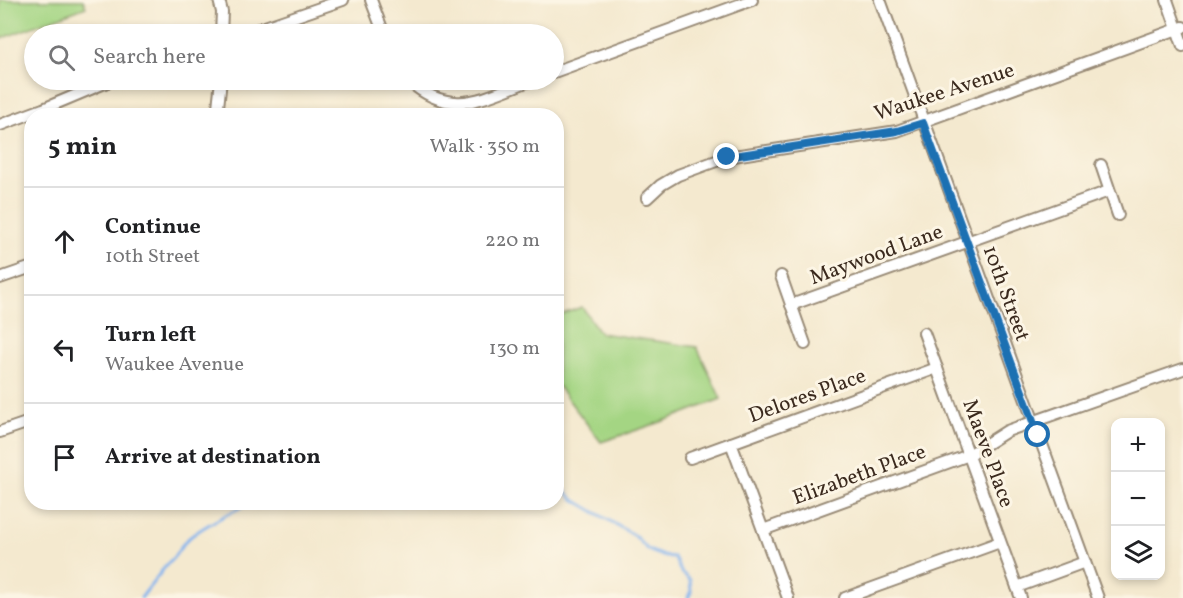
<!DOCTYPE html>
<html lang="en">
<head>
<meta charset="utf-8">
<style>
  body { margin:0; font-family:Vollkorn,serif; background:#f2f2f2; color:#202124 }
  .controls { position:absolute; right:18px; bottom:18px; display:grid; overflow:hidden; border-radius:12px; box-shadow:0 3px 9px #0003 }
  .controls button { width:54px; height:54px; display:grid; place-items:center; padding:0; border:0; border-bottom:2px solid #e0e0e0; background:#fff; color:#202124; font:30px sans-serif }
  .stop { position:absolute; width:18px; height:18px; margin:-14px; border:4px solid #1f6fb2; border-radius:50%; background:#fff }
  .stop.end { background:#1f6fb2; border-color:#fff; box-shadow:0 2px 6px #0008 }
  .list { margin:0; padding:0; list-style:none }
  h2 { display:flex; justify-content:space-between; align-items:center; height:78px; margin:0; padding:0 24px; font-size:26px }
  h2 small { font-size:20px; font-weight:400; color:#757577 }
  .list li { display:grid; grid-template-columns:39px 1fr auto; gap:18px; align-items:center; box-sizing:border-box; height:108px; padding:0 24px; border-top:2px solid #e0e0e0 }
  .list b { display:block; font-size:22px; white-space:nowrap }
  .list p { margin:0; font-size:20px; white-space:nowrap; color:#757577 }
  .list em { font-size:20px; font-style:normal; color:#757577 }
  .icon { flex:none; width:33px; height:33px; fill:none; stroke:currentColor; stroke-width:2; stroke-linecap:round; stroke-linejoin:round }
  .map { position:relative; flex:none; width:1183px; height:598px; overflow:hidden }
  .search { position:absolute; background:#fff; box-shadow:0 3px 9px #0003; left:24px; top:24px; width:540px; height:66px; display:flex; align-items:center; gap:15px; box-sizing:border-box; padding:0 21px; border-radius:33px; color:#757577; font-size:22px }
  .panel { position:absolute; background:#fff; box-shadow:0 3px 9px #0003; left:24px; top:108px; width:540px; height:402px; border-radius:24px }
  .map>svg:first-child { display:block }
  .green { fill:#a4d583; stroke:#708050; stroke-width:1.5 }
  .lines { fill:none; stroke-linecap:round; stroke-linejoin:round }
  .stream { stroke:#81b3ee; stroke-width:3 }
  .street-casing { stroke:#988a76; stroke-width:14 }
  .street { stroke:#fff; stroke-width:10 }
  .route { stroke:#1f6fb2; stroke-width:8 }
  .labels { text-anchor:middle; stroke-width:6; stroke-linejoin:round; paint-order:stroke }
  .street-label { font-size:21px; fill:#3b2a1e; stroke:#fcf5e5 }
</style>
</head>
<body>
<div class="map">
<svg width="1183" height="598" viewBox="0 0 1183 598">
  <rect width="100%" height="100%" fill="#fcf5e5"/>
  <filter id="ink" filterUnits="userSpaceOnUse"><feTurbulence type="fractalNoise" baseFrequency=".0167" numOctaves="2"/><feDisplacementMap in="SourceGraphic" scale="12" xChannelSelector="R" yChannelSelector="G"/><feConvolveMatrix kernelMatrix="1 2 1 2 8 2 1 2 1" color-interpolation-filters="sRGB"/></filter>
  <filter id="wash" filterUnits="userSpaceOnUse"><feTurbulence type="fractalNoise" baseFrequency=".008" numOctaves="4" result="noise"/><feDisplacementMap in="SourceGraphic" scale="24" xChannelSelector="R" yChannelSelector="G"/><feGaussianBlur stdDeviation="1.35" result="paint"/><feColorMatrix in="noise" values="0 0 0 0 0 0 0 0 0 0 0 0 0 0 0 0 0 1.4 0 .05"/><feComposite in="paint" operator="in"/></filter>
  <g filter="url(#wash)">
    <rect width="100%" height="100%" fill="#f4e9cf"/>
    <g class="green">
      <polygon points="0,0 83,0 86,7 0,39"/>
      <polygon points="582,307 600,333 697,347 721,399 661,422 601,442 557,385 557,316"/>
    </g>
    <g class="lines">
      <g class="stream">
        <polyline points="556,482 573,499 635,536 648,550 663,556 674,557 681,572 690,580 691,592 688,598"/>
        <path d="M141,598L168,563C177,556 180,545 189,538C207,523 230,514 250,502"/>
      </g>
    </g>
  </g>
  <g filter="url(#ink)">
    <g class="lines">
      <g class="street-casing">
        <g id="street">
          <polyline points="219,0 222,12 221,34"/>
          <polyline points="371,0 384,34"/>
          <polyline points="880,0 1098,598"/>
          <polyline points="1167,0 1183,46"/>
          <polyline points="212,34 250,32 343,0"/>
          <polyline points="554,72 752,0"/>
          <path d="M408,80C452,120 484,97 532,80"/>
          <polyline points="217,116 221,80"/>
          <polyline points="0,125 43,109 112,80"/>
          <polyline points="1101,165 1118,215"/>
          <polyline points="647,198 661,185 678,175 727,157 897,131 1183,27"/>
          <polyline points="781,276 805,344"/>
          <polyline points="0,278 32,267"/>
          <polyline points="791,305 1109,191"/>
          <polyline points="924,333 1021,598"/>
          <polyline points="0,432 32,421"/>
          <polyline points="731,443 788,598"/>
          <polyline points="690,458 937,368"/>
          <polyline points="763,530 969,455 1007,431 1183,369"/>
          <polyline points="1017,587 1085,562"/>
          <polyline points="845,598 1000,542"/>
        </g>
      </g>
      <use href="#street" class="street"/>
    </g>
  </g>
  <g class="lines" filter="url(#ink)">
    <polyline class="route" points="727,157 897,131 923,123 1038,435"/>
  </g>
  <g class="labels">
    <g class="street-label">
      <text transform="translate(944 91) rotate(-18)" y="7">Waukee Avenue</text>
      <text transform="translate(876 254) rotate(-20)" y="7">Maywood Lane</text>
      <text transform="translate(1007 293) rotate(70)" y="7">10th Street</text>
      <text transform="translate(807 395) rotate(-20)" y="7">Delores Place</text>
      <text transform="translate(989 453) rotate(70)" y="7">Maeve Place</text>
      <text transform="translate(859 474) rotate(-20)" y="7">Elizabeth Place</text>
    </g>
  </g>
</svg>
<div class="controls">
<button>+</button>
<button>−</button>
<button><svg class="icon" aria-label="layers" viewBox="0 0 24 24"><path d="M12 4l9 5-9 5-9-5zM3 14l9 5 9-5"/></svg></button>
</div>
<div class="stop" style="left:1038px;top:435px"></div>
<div class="stop end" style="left:727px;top:157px"></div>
<div class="search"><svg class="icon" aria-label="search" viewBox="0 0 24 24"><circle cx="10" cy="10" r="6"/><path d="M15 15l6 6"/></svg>Search here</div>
<section class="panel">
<h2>5 min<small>Walk · 350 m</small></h2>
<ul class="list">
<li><svg class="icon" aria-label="ahead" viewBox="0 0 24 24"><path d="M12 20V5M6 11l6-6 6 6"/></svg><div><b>Continue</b><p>10th Street</p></div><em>220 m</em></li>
<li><svg class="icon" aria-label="left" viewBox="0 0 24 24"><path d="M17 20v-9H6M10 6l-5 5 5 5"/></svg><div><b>Turn left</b><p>Waukee Avenue</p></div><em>130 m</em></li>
<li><svg class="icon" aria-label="arrive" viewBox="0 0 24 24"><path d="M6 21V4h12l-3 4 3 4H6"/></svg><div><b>Arrive at destination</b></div></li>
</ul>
</section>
</div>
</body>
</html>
